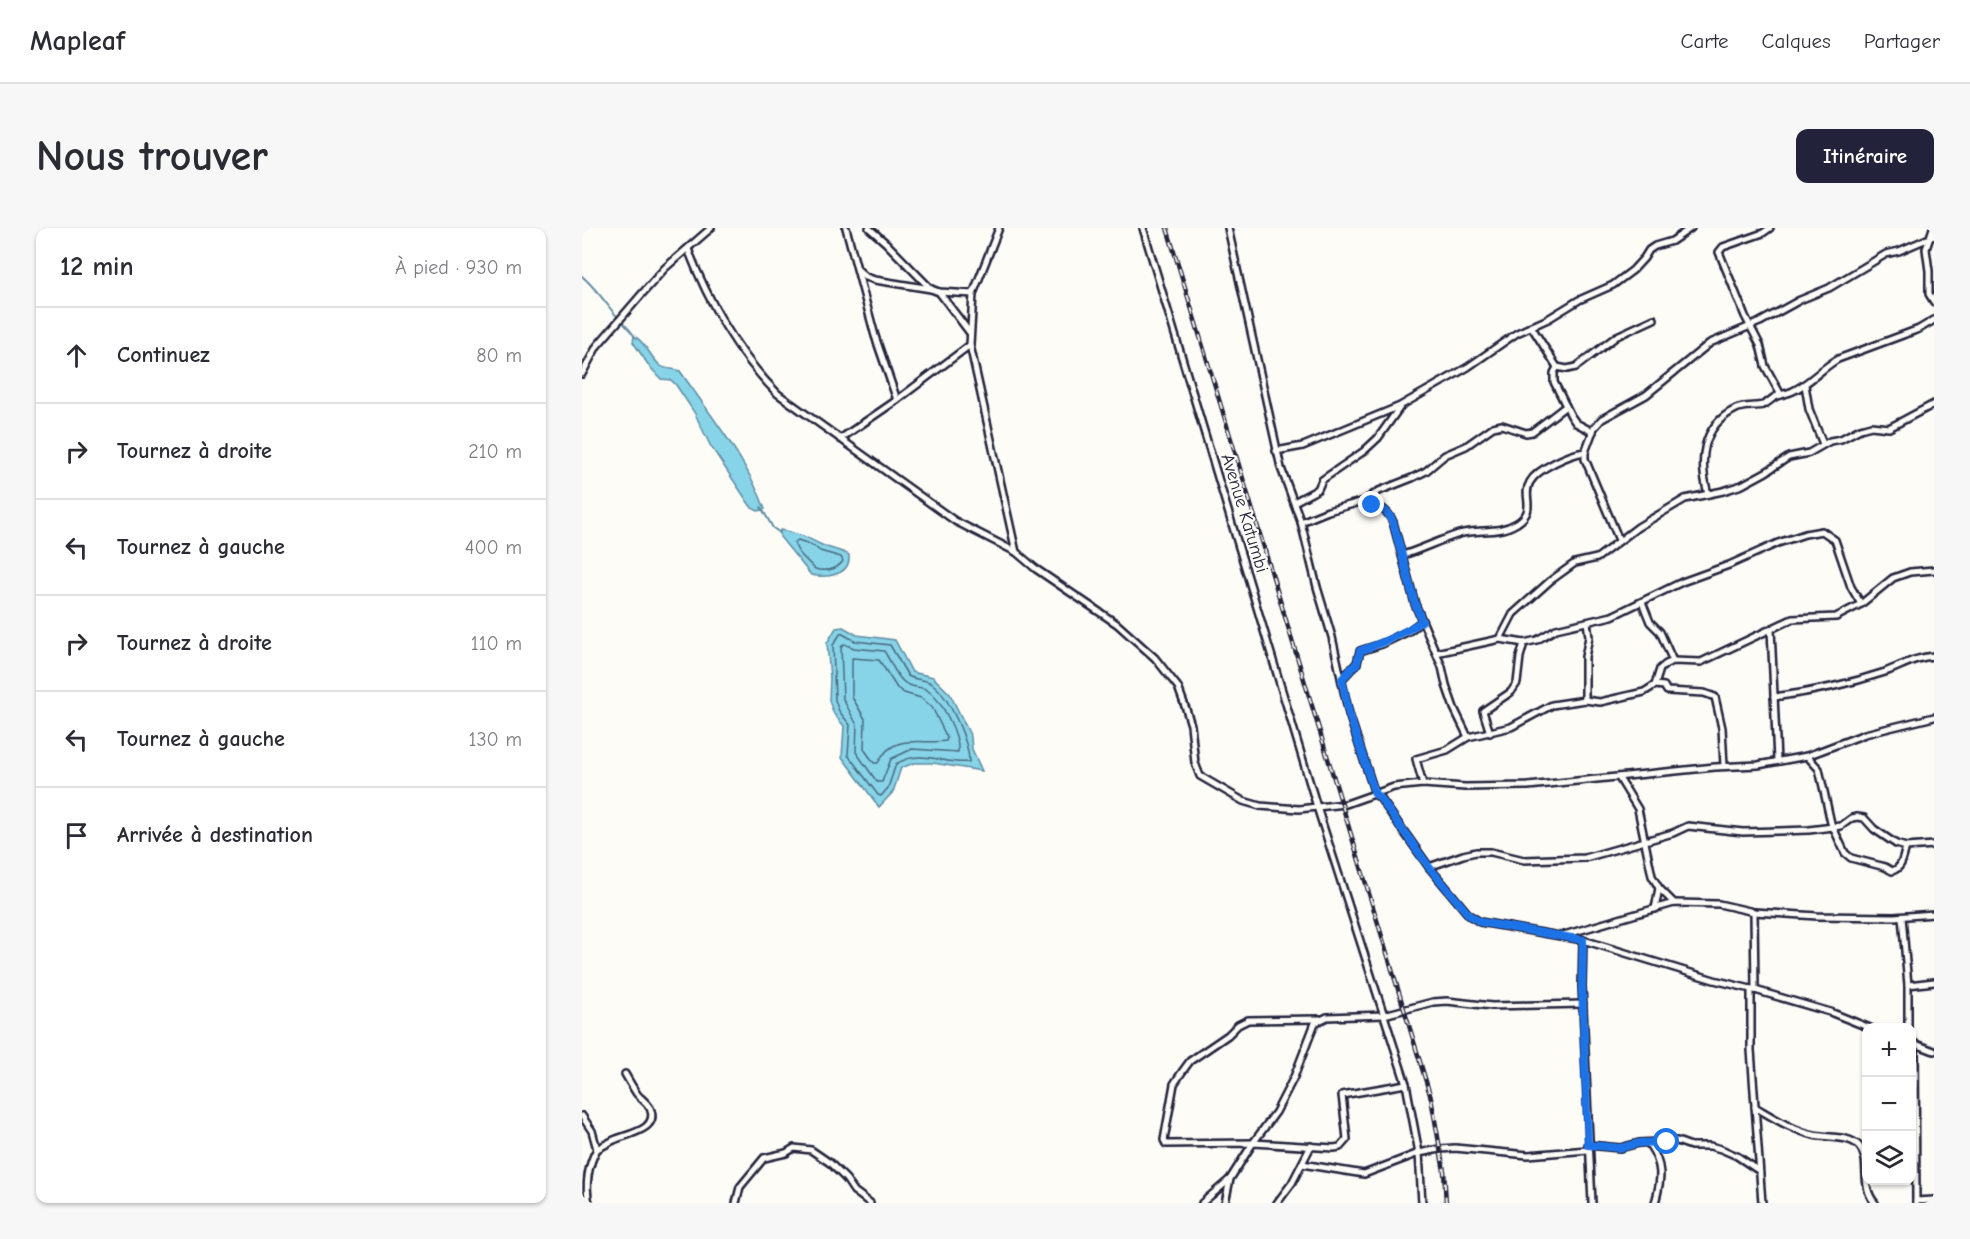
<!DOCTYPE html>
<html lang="fr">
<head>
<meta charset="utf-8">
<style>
  body { margin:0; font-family:"Comic Neue",sans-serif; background:#f7f7f7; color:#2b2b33 }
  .controls { position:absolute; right:18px; bottom:18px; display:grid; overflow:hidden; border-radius:12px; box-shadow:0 2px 4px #0004 }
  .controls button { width:54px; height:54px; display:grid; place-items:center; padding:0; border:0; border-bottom:2px solid #e1e1e2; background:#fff; color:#2b2b33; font:30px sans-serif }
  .stop { position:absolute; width:18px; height:18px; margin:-14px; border:4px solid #1a73e8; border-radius:50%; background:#fff }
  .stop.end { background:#1a73e8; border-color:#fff; box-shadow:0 2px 6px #0008 }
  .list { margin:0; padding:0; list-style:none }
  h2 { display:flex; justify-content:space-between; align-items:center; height:78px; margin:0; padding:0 24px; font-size:26px }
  h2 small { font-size:20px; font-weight:400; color:#7c7c81 }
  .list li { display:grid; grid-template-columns:39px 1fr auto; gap:18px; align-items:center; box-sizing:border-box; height:96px; padding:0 24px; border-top:2px solid #e1e1e2 }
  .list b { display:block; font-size:22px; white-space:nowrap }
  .list em { font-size:20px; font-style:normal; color:#7c7c81 }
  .icon { flex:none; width:33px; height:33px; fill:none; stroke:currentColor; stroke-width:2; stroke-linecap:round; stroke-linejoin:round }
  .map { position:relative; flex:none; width:1352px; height:975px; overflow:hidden; border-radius:12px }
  header { display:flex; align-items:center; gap:36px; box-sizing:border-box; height:84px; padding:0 30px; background:#fff; border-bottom:2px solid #e1e1e2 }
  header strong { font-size:28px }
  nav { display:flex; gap:33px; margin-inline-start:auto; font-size:21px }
  .intro { display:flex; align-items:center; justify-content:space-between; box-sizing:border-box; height:144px; padding:0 36px }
  h1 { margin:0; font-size:42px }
  .button { padding:15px 27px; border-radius:12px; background:#22223b; color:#fff; font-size:21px; font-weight:700 }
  main { display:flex; gap:36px; padding:0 36px }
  aside { flex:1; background:#fff; border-radius:12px; box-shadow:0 2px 4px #0004 }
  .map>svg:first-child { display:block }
  .water { fill:#87d3e7; stroke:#5f8ca2; stroke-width:1.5 }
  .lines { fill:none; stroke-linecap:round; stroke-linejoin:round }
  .shore { stroke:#4a6980; stroke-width:1.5 }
  .stream { stroke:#5f8ca2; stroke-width:2 }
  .minor-casing { stroke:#22223b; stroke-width:10 }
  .minor { stroke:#fdfcf7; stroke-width:5 }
  .rail-casing { stroke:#22223b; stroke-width:4.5 }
  .rail { stroke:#fdfcf7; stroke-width:2; stroke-dasharray:7; stroke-linecap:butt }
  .route { stroke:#1a73e8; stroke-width:8 }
  .labels { text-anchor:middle; stroke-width:4.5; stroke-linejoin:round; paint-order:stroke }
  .street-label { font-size:18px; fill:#22223b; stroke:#fdfcf7 }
</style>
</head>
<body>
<header>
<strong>Mapleaf</strong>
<nav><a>Carte</a><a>Calques</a><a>Partager</a></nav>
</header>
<div class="intro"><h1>Nous trouver</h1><a class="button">Itinéraire</a></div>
<main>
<aside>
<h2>12 min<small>À pied · 930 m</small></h2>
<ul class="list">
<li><svg class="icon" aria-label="ahead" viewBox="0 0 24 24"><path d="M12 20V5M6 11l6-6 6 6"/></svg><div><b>Continuez</b></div><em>80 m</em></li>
<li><svg class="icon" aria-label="right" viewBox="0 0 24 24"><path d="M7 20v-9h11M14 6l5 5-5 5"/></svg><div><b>Tournez à droite</b></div><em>210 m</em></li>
<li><svg class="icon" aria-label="left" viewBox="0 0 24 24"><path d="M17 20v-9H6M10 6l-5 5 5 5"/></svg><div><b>Tournez à gauche</b></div><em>400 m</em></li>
<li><svg class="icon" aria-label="right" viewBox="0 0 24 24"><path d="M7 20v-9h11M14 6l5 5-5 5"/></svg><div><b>Tournez à droite</b></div><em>110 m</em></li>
<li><svg class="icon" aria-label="left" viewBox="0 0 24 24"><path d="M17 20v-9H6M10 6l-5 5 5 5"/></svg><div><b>Tournez à gauche</b></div><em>130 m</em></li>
<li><svg class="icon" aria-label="arrive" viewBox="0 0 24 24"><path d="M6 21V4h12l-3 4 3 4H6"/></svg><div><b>Arrivée à destination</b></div></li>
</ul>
</aside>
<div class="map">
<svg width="1352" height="975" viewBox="0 0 1352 975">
  <rect width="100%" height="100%" fill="#fdfcf7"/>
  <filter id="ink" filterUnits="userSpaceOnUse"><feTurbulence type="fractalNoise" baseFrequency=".0167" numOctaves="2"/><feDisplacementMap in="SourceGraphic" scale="12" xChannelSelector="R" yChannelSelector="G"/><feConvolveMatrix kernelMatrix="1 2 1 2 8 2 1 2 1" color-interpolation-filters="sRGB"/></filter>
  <g filter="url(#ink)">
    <g class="water">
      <path d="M52,108C65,115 68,130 79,138C85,142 91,140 98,143C129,188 164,230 183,281L176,283L170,280L165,273L128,217L112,184L94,157L89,152L79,151L67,138L51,114Z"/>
      <path d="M198,302C214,304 226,310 240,317C248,321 259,322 267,327C269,348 244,350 229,347L198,309Z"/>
      <polygon points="261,399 275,407 313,412 330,444 351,449 368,466 389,509 390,521 400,543 351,535 332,535 319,540 311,564 297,579 260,529 262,498 252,486 247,473 248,450 245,415 254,400"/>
    </g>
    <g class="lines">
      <g class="shore">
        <path d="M216,312L230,317L238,323L259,329L261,333C255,342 243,344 233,341L217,325L212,315Z"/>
        <path d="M259,405L273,413L308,417L326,448C333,452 342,451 349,455C367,467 387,514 387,534C361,537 341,520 314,536L306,560L299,568L296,567L266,527L268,497L257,483L253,472L251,417Z"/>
        <path d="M262,416L272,420L302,423C309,433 313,448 323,455C329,460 339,458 345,462C360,472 378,508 376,524L330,521L309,531L300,554H295L274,524L275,497L261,471L259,419Z"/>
        <path d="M270,430L297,432L315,460L322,465L339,470L350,479L365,510L364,513C339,517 311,504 296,535H292L282,521L283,491L270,469Z"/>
      </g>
      <g class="stream">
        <path d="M0,48C11,58 19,68 28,80C35,90 46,98 53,109"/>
        <polyline points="179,279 191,300 198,305"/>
      </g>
      <g class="minor-casing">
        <g id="minor">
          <polyline points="264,0 293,108 315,172"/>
          <polyline points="287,0 304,15 349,61 357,64 391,66"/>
          <polyline points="417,0 391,66 388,117 434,324"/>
          <polyline points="561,0 735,579 764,576 812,559 841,556 883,559 946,558 1133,539 1176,537 1225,528 1283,506 1352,489"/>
          <polyline points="646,0 699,240 719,294 735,359 750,409 767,486 793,566 798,570 847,639 887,687 898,694 1001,712 1132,752 1173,762 1248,784 1288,800"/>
          <polyline points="1188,0 1181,5 1141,19 1137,24 1163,88 1178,117 1183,138 1199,167"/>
          <polyline points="1351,0 1344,21 1347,43 1347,66 1352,74"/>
          <path d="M106,21C126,73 156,126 196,166L373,293L434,324L454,341L535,396L573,430L596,459L604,481L609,497L613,535L618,548L661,573L678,578L717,581L735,579L824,856L837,925L840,975"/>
          <polyline points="276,42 284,49 293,52 349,61"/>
          <polyline points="357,64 388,105"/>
          <polyline points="949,98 975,139 985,141 994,139 1035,108 1072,91"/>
          <polyline points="975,139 972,145 972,154 989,188 994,195 1011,204"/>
          <polyline points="0,146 15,118 59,67 83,40 129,0"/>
          <polyline points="1223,157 1227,181 1241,216"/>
          <polyline points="258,211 315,172 388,117"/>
          <polyline points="694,223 721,218 818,178 886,139 935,105 966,91 997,72 1031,57 1051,42 1062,30 1067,22 1073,18 1090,13 1109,0"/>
          <path d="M1126,266C1117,233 1119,198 1154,181C1162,177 1173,179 1181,177C1186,175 1189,171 1193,169C1199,166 1205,166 1211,163C1228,155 1240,140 1256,131L1337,101L1352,92"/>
          <path d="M782,273C795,278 805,280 811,294L833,376L860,439L864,457L872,480L886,509"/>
          <polyline points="712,274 731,264 736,261 740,252 782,223 796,210 818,179"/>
          <polyline points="719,294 746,283 782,273 797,263 830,250 844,243 863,227 884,218 911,199 920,197 944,205 950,204 984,178"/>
          <polyline points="1037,312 1003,231 1003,224 1012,200 1020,191 1064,167 1128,115 1178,94 1218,72 1247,60 1304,26 1317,23 1352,8"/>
          <path d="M821,327C840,321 858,312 877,306C898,300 915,307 935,295C956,281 939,269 948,254C956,240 988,226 1003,224"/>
          <polyline points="1060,374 1068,394 1078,404 1091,433"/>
          <polyline points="1189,401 1195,533"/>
          <polyline points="918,411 942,415 955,412 974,401 1030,388 1100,354 1147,337 1196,315 1223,306 1240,303 1253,312 1269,359 1279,376"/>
          <polyline points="854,425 918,411 931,386 968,353 993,335 1015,330 1056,299 1103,271 1141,263 1160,257 1184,244 1207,229 1227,225 1248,213 1259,211 1278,201 1289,198 1307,200 1352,176"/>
          <polyline points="760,451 775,435 778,423 800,416 827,403 840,393"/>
          <polyline points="1073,457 1082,458 1085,463 1122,465 1133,469 1140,500 1142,538"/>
          <path d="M1192,469C1230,464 1267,456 1303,444C1320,438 1333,429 1352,428"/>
          <polyline points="1003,472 1003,429 1007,409 1005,394"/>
          <polyline points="908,505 901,483 929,464 935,455 938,429 942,415"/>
          <path d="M1225,528L1237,541L1249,595L1263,625L1269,630L1303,639L1310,643C1321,640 1321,628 1324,619"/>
          <polyline points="1037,550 1056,581 1070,648 1077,660 1092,675"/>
          <polyline points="841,556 834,531 865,522 886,509 929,499 970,477 1003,472 1018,474 1062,464 1073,457 1078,441 1084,436 1091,433 1119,434 1210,391 1254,389 1279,376 1311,350 1328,344 1352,342"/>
          <polyline points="847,639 881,627 894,624 909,624 942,632 1003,630 1091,605 1106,598 1161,604 1227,602 1259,598 1270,590 1275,589 1282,590 1292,601 1314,616 1324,619 1352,617"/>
          <polyline points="1073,681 1077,660"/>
          <polyline points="1172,684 1173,762"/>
          <polyline points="1320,689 1326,757 1326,800"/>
          <polyline points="982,707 1092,675 1137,676 1172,684 1235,688 1312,689 1352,686"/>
          <polyline points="1001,712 1000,758 1010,975"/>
          <polyline points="1326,757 1352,754"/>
          <polyline points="1169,761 1169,822 1180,975"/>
          <polyline points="738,791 666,792 656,797 646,807 608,833 600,844 592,856 582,912 584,916 671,915 752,920 758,919 765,911 760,867 824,856"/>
          <polyline points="1331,815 1352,823"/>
          <polyline points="1333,816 1334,975"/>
          <path d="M1173,879C1192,890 1210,902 1232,907C1245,910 1267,907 1277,918C1290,932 1277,957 1293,975"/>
          <path d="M0,888L10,903L15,921C6,937 3,957 7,975"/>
          <path d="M1067,916C1081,937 1080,950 1073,975"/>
          <polyline points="1006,917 1038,920 1057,915 1095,913 1109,918 1128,918 1139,921 1155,928 1176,942"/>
          <path d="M15,921C21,918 26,915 32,912C45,906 78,902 68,880C64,873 59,871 55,866C51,860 47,853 43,846"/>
          <polyline points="720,936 782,946 837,925 858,921 873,920 946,927 1006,922"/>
          <polyline points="1334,973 1352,972"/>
          <polyline points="154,975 158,959 182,930 204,925 212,920 229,922 248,935 264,951 272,963 288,975"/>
          <polyline points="620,975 647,952"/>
          <polyline points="643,975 648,951 671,915 694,884 712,849 733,795 745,789 802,787 851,774 865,773 910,778 1001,776"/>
          <polyline points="695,975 710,955 729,918"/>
        </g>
      </g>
      <use href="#minor" class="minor"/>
      <g class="rail-casing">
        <polyline id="rail" points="585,0 849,870 862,943 864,975"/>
      </g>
      <use href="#rail" class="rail"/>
    </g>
  </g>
  <g class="lines" filter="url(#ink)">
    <path class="route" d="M790,277C801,280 806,283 811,294L833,376L840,393C820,407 801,414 778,423L775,435L760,451L767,486L793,566L798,570L847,639L887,687L898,694L1001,712L1000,758L1006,917L1038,920L1057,915L1085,914"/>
  </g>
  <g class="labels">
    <g class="street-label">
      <text transform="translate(663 285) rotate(73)" y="6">Avenue Katumbi</text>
    </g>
  </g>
</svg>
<div class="controls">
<button>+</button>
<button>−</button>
<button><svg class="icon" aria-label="layers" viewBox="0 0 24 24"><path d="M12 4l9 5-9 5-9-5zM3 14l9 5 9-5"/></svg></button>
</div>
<div class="stop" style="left:1085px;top:914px"></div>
<div class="stop end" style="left:790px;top:277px"></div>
</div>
</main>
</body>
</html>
